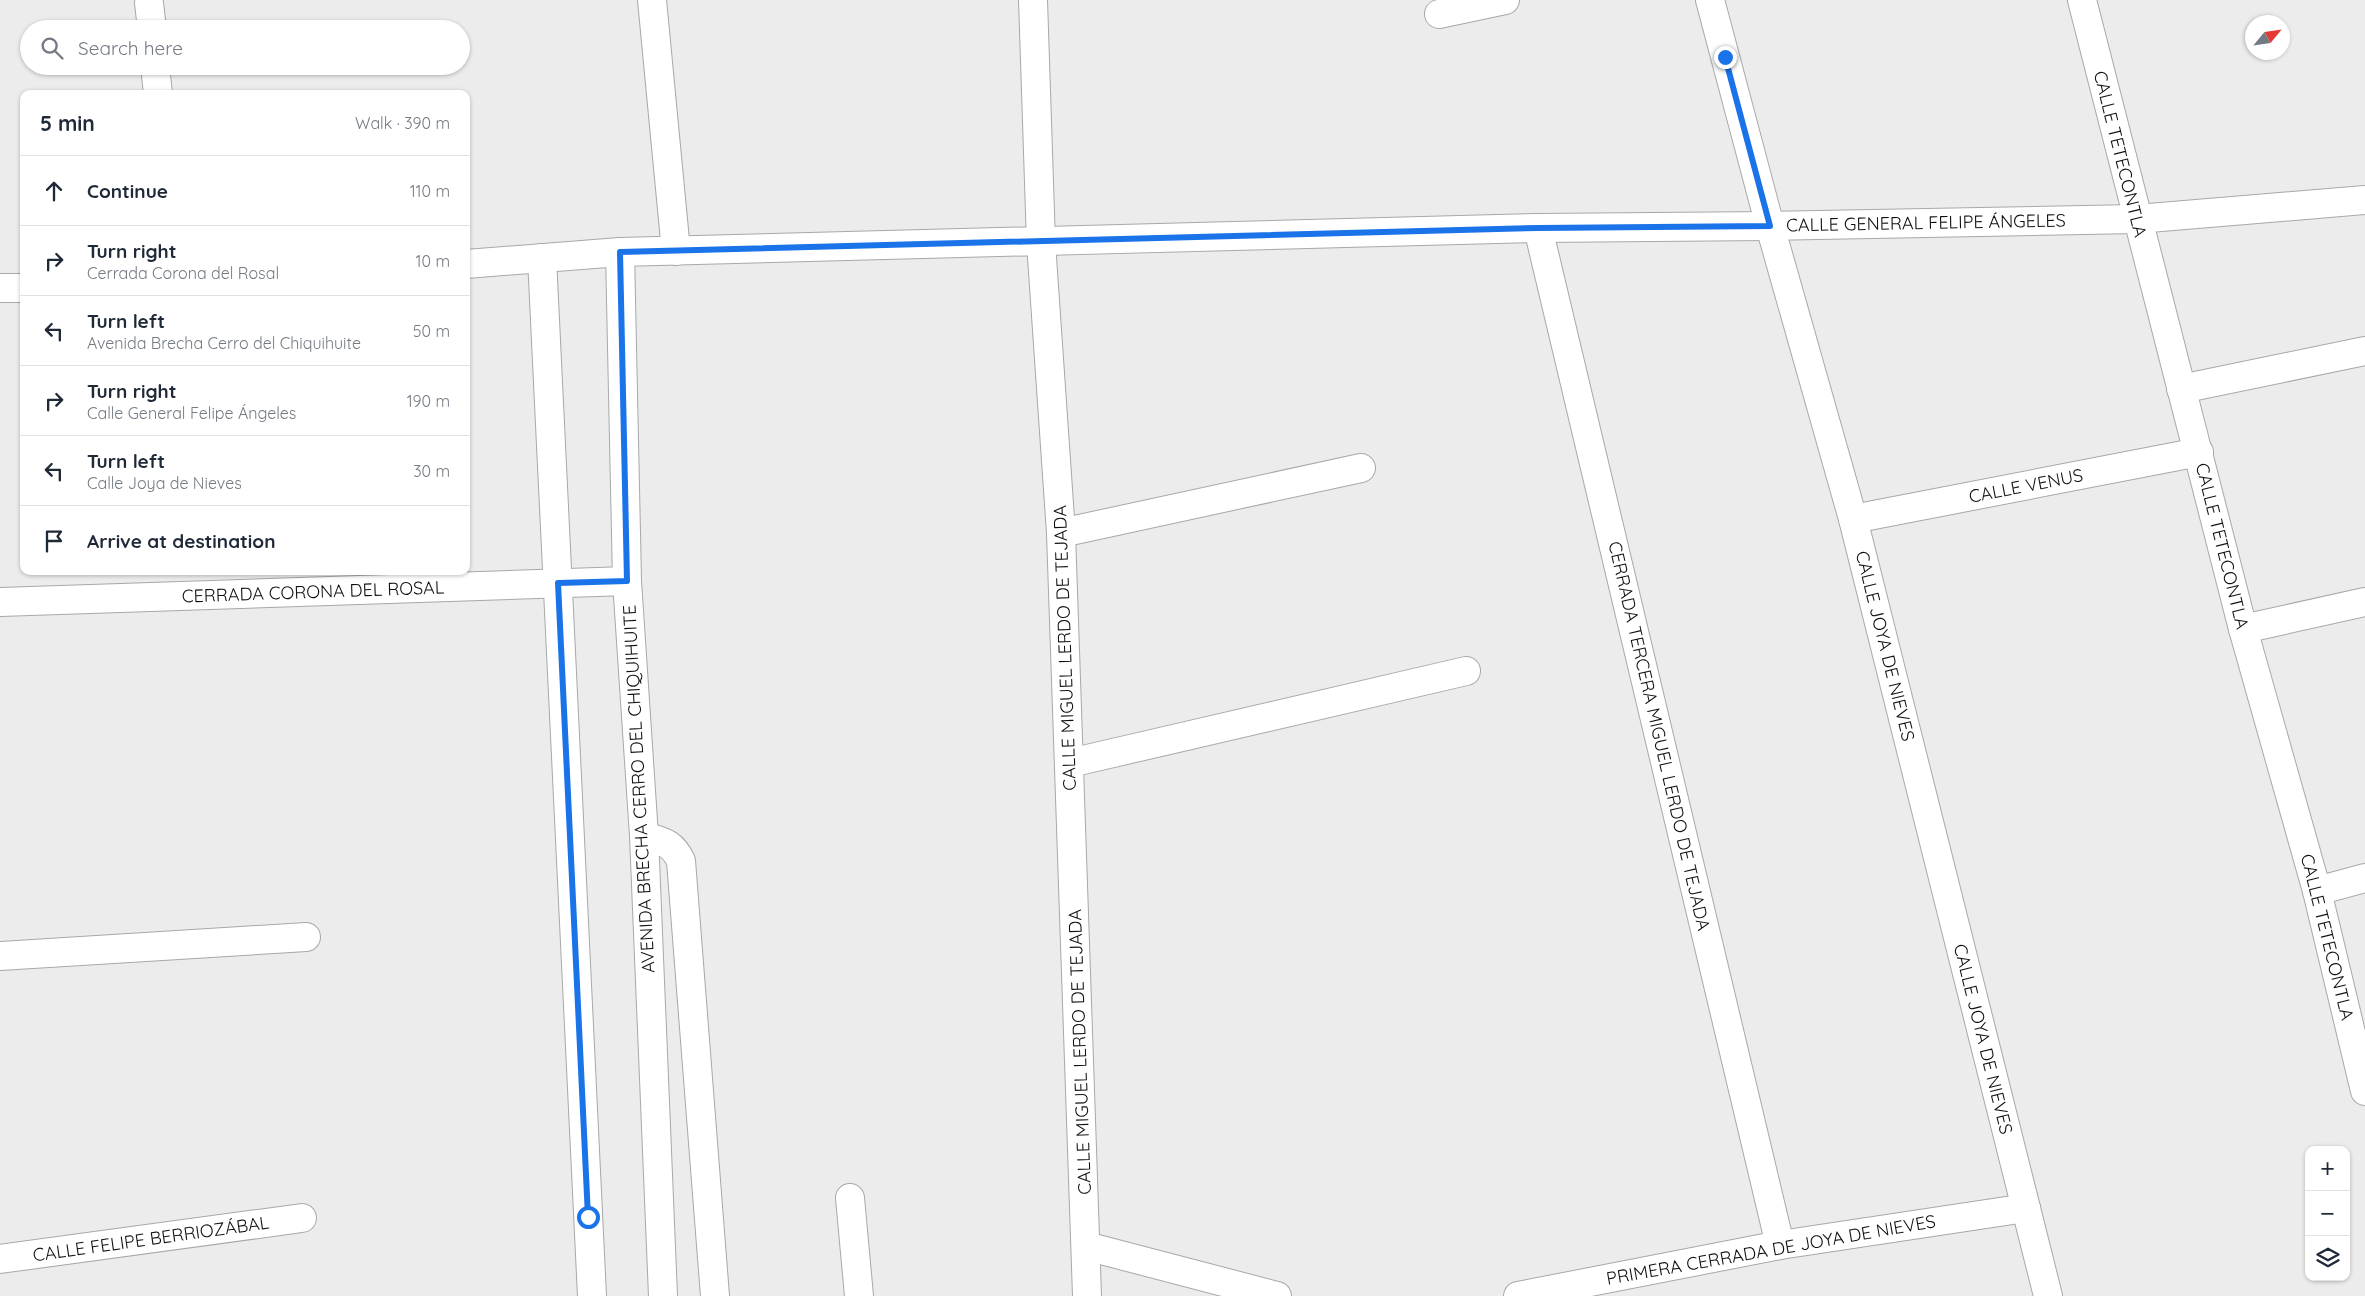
<!DOCTYPE html>
<html lang="en">
<head>
<meta charset="utf-8">
<style>
  body { margin:0; font-family:Quicksand,sans-serif; background:#f2f2f3; color:#1f2937 }
  .controls { position:absolute; right:15px; bottom:15px; display:grid; overflow:hidden; border-radius:10px; box-shadow:0 1px 4px #0004 }
  .controls button { width:45px; height:45px; display:grid; place-items:center; padding:0; border:0; border-bottom:1px solid #e0e1e3; background:#fff; color:#1f2937; font:25px sans-serif }
  .compass { position:absolute; left:2245px; top:15px; width:45px; height:45px; border-radius:50%; background:#fff; box-shadow:0 1px 4px #0004; rotate:61deg }
  .stop { position:absolute; width:15px; height:15px; margin:-11px; border:4px solid #1a73e8; border-radius:50%; background:#fff }
  .stop.end { background:#1a73e8; border-color:#fff; box-shadow:0 1px 5px #0008 }
  .list { margin:0; padding:0; list-style:none }
  h2 { display:flex; justify-content:space-between; align-items:center; height:65px; margin:0; padding:0 20px; font-size:21px }
  h2 small { font-size:16px; font-weight:400; color:#747a83 }
  .list li { display:grid; grid-template-columns:32px 1fr auto; gap:15px; align-items:center; box-sizing:border-box; height:70px; padding:0 20px; border-top:1px solid #e0e1e3 }
  .list b { display:block; font-size:19px; white-space:nowrap }
  .list p { margin:0; font-size:16px; white-space:nowrap; color:#747a83 }
  .list em { font-size:16px; font-style:normal; color:#747a83 }
  .icon { flex:none; width:28px; height:28px; fill:none; stroke:currentColor; stroke-width:2; stroke-linecap:round; stroke-linejoin:round }
  .map { position:relative; flex:none; width:2365px; height:1296px; overflow:hidden }
  .search { position:absolute; background:#fff; box-shadow:0 1px 4px #0004; left:20px; top:20px; width:450px; height:55px; display:flex; align-items:center; gap:12px; box-sizing:border-box; padding:0 18px; border-radius:28px; color:#747a83; font-size:19px }
  .panel { position:absolute; background:#fff; box-shadow:0 1px 4px #0004; left:20px; top:90px; width:450px; height:485px; border-radius:10px }
  .map>svg:first-child { display:block }
  .lines { fill:none; stroke-linecap:round; stroke-linejoin:round }
  .minor-casing { stroke:#a7a8a9; stroke-width:30 }
  .minor { stroke:#fff; stroke-width:28 }
  .route { stroke:#1a73e8; stroke-width:6 }
  .labels { text-anchor:middle; stroke-width:4.5; stroke-linejoin:round; paint-order:stroke }
  .street-label { font-size:18px; fill:#0f0f10; stroke:#fff }
</style>
</head>
<body>
<div class="map">
<svg width="2365" height="1296" viewBox="0 0 2365 1296">
  <rect width="100%" height="100%" fill="#ececed"/>
  <g class="lines">
    <g class="minor-casing">
      <g id="minor">
        <polyline points="652,0 676,251"/>
        <polyline points="1033,0 1041,243 1061,533 1087,1296"/>
        <polyline points="1710,0 1770,226 1853,519 2048,1296"/>
        <polyline points="2082,0 2243,629 2317,891 2365,1091"/>
        <polyline points="149,3 152,29"/>
        <polyline points="1439,14 1505,0"/>
        <polyline points="155,66 158,94"/>
        <polyline points="1538,228 1780,1245"/>
        <polyline points="620,252 627,581 644,836 663,1296"/>
        <polyline points="542,258 592,1296"/>
        <polyline points="466,264 620,252 1538,228 1770,226 2137,219 2365,200"/>
        <polyline points="0,288 24,288"/>
        <polyline points="2181,389 2365,351"/>
        <polyline points="1853,519 2199,452"/>
        <polyline points="1061,533 1361,468"/>
        <polyline points="0,602 627,581"/>
        <polyline points="2243,629 2365,602"/>
        <polyline points="1070,763 1466,671"/>
        <path d="M644,836C663,842 672,842 681,861L715,1296"/>
        <polyline points="2317,891 2365,878"/>
        <polyline points="0,956 306,937"/>
        <polyline points="850,1198 859,1296"/>
        <polyline points="1086,1246 1277,1296"/>
        <polyline points="0,1259 302,1218"/>
        <polyline points="1518,1296 1780,1245 2026,1208"/>
      </g>
    </g>
    <use href="#minor" class="minor"/>
  </g>
  <g class="lines">
    <polyline class="route" points="588,1217 558,583 627,581 620,252 1538,228 1770,226 1725,57"/>
  </g>
  <g class="labels">
    <g class="street-label">
      <text transform="translate(2120 154) rotate(76)" y="6">CALLE TETECONTLA</text>
      <text transform="translate(1926 223) rotate(-1)" y="6">CALLE GENERAL FELIPE ÁNGELES</text>
      <text transform="translate(2026 486) rotate(-11)" y="6">CALLE VENUS</text>
      <text transform="translate(2222 546) rotate(76)" y="6">CALLE TETECONTLA</text>
      <text transform="translate(313 592) rotate(-2)" y="6">CERRADA CORONA DEL ROSAL</text>
      <text transform="translate(1885 646) rotate(76)" y="6">CALLE JOYA DE NIEVES</text>
      <text transform="translate(1065 648) rotate(-92)" y="6">CALLE MIGUEL LERDO DE TEJADA</text>
      <text transform="translate(1659 736) rotate(77)" y="6">CERRADA TERCERA MIGUEL LERDO DE TEJADA</text>
      <text transform="translate(639 789) rotate(-93)" y="6">AVENIDA BRECHA CERRO DEL CHIQUIHUITE</text>
      <text transform="translate(2327 937) rotate(76)" y="6">CALLE TETECONTLA</text>
      <text transform="translate(1983 1039) rotate(76)" y="6">CALLE JOYA DE NIEVES</text>
      <text transform="translate(1080 1052) rotate(-92)" y="6">CALLE MIGUEL LERDO DE TEJADA</text>
      <text transform="translate(151 1239) rotate(-8)" y="6">CALLE FELIPE BERRIOZÁBAL</text>
      <text transform="translate(1771 1250) rotate(-10)" y="6">PRIMERA CERRADA DE JOYA DE NIEVES</text>
    </g>
  </g>
</svg>
<div class="controls">
<button>+</button>
<button>−</button>
<button><svg class="icon" aria-label="layers" viewBox="0 0 24 24"><path d="M12 4l9 5-9 5-9-5zM3 14l9 5 9-5"/></svg></button>
</div>
<svg class="compass" viewBox="-18 -18 36 36"><path d="M0-13l5 13h-10z" fill="#e53935"/><path d="M0 13l5-13h-10z" fill="#747a83"/></svg>
<div class="stop" style="left:588px;top:1217px"></div>
<div class="stop end" style="left:1725px;top:57px"></div>
<div class="search"><svg class="icon" aria-label="search" viewBox="0 0 24 24"><circle cx="10" cy="10" r="6"/><path d="M15 15l6 6"/></svg>Search here</div>
<section class="panel">
<h2>5 min<small>Walk · 390 m</small></h2>
<ul class="list">
<li><svg class="icon" aria-label="ahead" viewBox="0 0 24 24"><path d="M12 20V5M6 11l6-6 6 6"/></svg><div><b>Continue</b></div><em>110 m</em></li>
<li><svg class="icon" aria-label="right" viewBox="0 0 24 24"><path d="M7 20v-9h11M14 6l5 5-5 5"/></svg><div><b>Turn right</b><p>Cerrada Corona del Rosal</p></div><em>10 m</em></li>
<li><svg class="icon" aria-label="left" viewBox="0 0 24 24"><path d="M17 20v-9H6M10 6l-5 5 5 5"/></svg><div><b>Turn left</b><p>Avenida Brecha Cerro del Chiquihuite</p></div><em>50 m</em></li>
<li><svg class="icon" aria-label="right" viewBox="0 0 24 24"><path d="M7 20v-9h11M14 6l5 5-5 5"/></svg><div><b>Turn right</b><p>Calle General Felipe Ángeles</p></div><em>190 m</em></li>
<li><svg class="icon" aria-label="left" viewBox="0 0 24 24"><path d="M17 20v-9H6M10 6l-5 5 5 5"/></svg><div><b>Turn left</b><p>Calle Joya de Nieves</p></div><em>30 m</em></li>
<li><svg class="icon" aria-label="arrive" viewBox="0 0 24 24"><path d="M6 21V4h12l-3 4 3 4H6"/></svg><div><b>Arrive at destination</b></div></li>
</ul>
</section>
</div>
</body>
</html>
